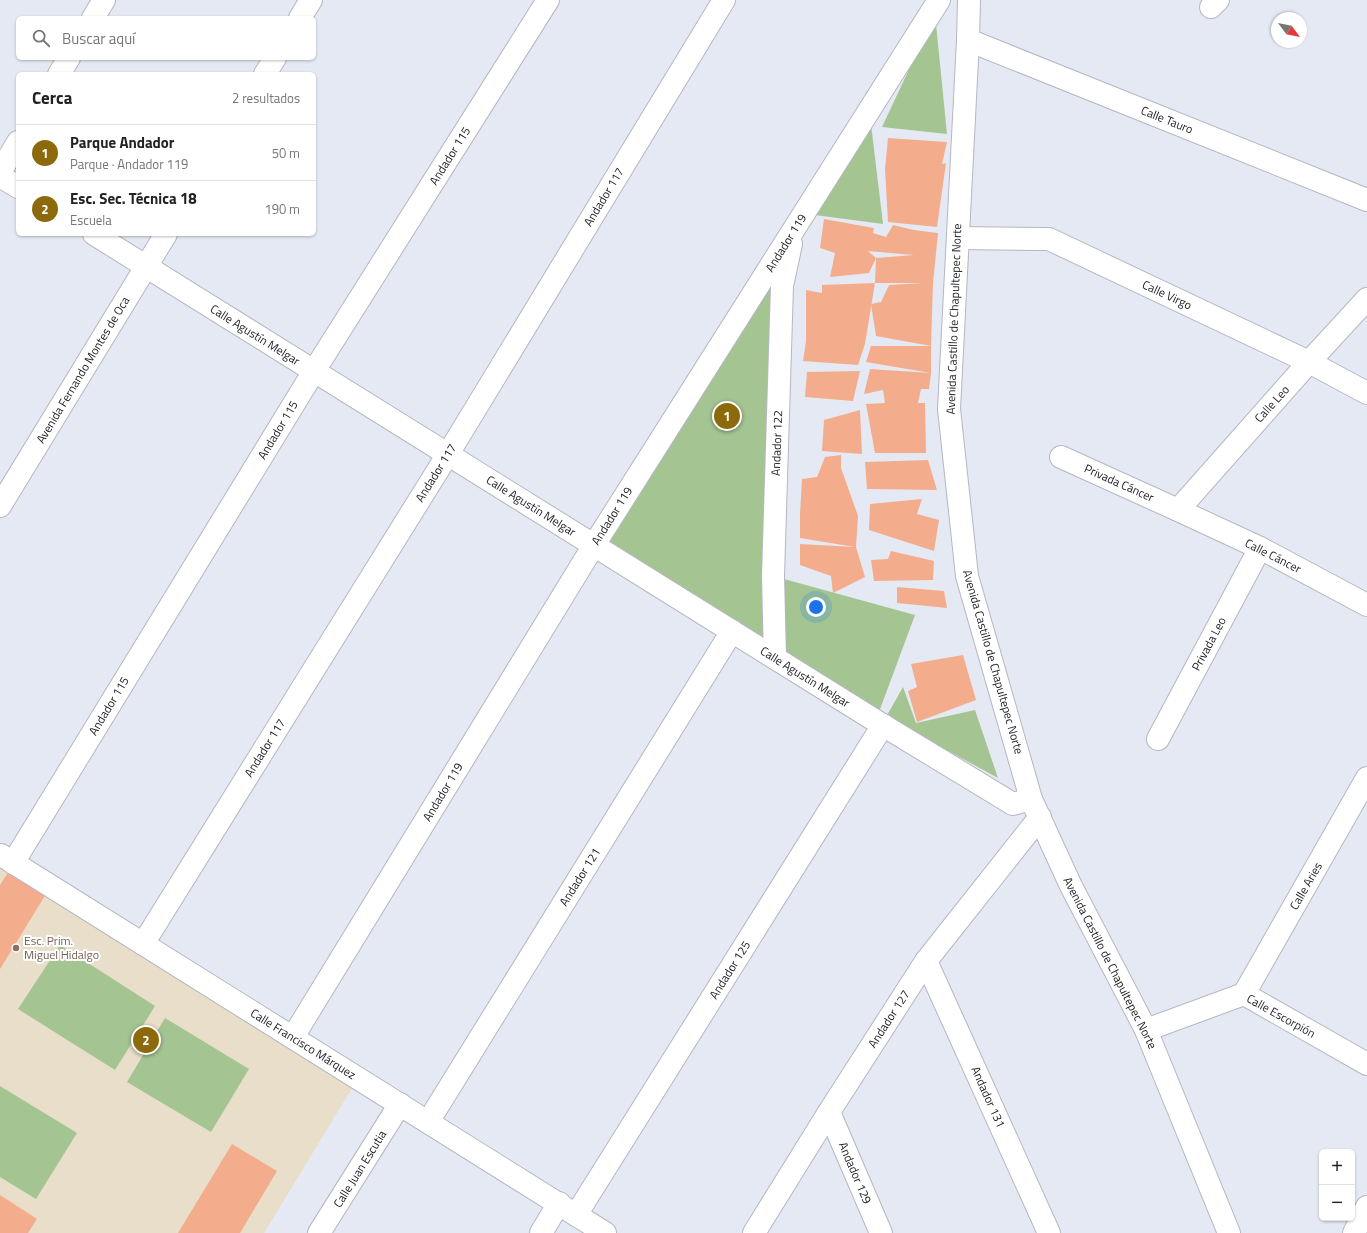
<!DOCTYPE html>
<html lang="es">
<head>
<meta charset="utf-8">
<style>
  body { margin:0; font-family:"Titillium Web",sans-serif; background:#f6f6f6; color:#222 }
  .controls { position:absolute; right:12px; bottom:12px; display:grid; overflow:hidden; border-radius:6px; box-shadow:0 1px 3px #0004 }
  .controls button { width:36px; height:36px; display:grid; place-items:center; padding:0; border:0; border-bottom:1px solid #e0e0e0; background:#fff; color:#222; font:20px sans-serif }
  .compass { position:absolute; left:1271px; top:12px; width:36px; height:36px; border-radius:50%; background:#fff; box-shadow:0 1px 3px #0004; rotate:122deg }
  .you { position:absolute; left:816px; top:607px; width:14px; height:14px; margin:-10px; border:3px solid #fff; border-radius:50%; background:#1a73e8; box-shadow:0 0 0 6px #1a73e833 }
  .badge { display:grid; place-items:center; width:26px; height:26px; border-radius:50%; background:#8c6a0b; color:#fff; font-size:13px; font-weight:700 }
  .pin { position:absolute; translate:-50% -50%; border:2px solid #fff; box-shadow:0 1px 4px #0006 }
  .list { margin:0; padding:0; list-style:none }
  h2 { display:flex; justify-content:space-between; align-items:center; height:52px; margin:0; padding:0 16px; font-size:17px }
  h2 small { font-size:13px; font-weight:400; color:#767676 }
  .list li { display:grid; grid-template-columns:26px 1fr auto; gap:12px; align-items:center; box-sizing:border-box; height:56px; padding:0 16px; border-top:1px solid #e0e0e0 }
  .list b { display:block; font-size:15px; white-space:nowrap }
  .list p { margin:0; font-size:13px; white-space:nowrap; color:#767676 }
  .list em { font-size:13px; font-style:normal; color:#767676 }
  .icon { flex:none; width:22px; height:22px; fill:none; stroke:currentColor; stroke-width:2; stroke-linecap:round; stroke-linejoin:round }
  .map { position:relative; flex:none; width:1367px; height:1233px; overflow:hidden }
  .search { position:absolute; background:#fff; box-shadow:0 1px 3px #0004; left:16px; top:16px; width:300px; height:44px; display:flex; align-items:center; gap:10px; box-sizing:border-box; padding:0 14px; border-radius:6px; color:#767676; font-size:15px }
  .panel { position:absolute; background:#fff; box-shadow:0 1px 3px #0004; left:16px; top:72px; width:300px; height:164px; border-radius:6px }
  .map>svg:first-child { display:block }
  .education { fill:#e8dec9 }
  .green { fill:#a4c592 }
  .building { fill:#f4ad8c }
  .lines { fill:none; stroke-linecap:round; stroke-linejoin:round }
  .street-casing { stroke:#b4b7c2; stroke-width:24 }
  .secondary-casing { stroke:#b4b7c2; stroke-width:24 }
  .street { stroke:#fff; stroke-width:22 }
  .secondary { stroke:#fff; stroke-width:22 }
  .education-dot { fill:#8d6e63; stroke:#fff; stroke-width:1.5 }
  .labels { text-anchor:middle; stroke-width:4; stroke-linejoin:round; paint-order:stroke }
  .street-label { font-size:12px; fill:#212327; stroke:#fff }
  .education-label { font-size:12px; fill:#785e54; stroke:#fff; text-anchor:start }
</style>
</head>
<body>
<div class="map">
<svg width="1367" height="1233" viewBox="0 0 1367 1233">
  <rect width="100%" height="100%" fill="#e5e9f4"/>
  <polygon class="education" points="0,856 357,1080 264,1233 0,1233"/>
  <g class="green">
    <polygon points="935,14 947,134 882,127"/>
    <polygon points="867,91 883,224 815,215"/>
    <polygon points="794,229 773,576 915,615 876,720 594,545"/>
    <polygon points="903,687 916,723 975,710 998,778 886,717"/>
    <polygon points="60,945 155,1006 115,1070 18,1009"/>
    <polygon points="165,1018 249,1069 211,1132 127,1082"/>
    <polygon points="0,1086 77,1133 36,1199 0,1177"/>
  </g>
  <g class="building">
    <polygon points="888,138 947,142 942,164 946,163 937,227 888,222 885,169"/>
    <polygon points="824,219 874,228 873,233 886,237 893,225 914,230 938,233 933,283 931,346 876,336 871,304 881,302 889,285 923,283 875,283 876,258 914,255 868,251 876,258 869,273 830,277 835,253 820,248"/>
    <polygon points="875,283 865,344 858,365 803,361 806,341 806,290 822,293 822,285"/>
    <polygon points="871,346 931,346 931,373 929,389 921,389 918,403 925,403 926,453 875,453 866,404 885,403 883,390 864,394 870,369 931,373 866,362"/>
    <polygon points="860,371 853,401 805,397 807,372"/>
    <polygon points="860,410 862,454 822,451 824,420"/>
    <polygon points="841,455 841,468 858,516 856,547 865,577 833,593 831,576 800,565 800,544 855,547 800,538 800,514 802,479 817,477 825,457"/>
    <polygon points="928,460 937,490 867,489 865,462"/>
    <polygon points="922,499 917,514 939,520 934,551 869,530 870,504"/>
    <polygon points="891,551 934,561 933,580 874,581 871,560 888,559"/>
    <polygon points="897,587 944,591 947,608 897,603"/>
    <polygon points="963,655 976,700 917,722 908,691 917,687 911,664"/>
    <polygon points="9,871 46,894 0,969 0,885"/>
    <polygon points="232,1144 277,1171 240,1233 178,1233"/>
    <polygon points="0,1195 37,1219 28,1233 0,1233"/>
  </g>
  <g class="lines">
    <g class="street-casing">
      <g id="street">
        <polyline points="1211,7 1218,0"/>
        <polyline points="93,18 104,0"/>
        <polyline points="300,18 311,0"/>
        <polyline points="968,40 1367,200"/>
        <polyline points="59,74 69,58"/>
        <polyline points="265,74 275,58"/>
        <polyline points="0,172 18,142"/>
        <polyline points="0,176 18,187"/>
        <polyline points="94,234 876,721 1013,804 1031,799"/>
        <polyline points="958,238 1049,239 1309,362 1367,393"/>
        <polyline points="1061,457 1178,510 1260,548 1367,605"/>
        <polyline points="0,506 166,234"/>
        <polyline points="1178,510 1309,362 1367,299"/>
        <polyline points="775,658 773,576 782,286 791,244"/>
        <polyline points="1158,739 1260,548"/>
        <polyline points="1,855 605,1233"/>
        <polyline points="13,863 314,371 548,0"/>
        <polyline points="143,944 448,454 724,0"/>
        <polyline points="926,961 1049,1233"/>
        <polyline points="1244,994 1367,778"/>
        <polyline points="1146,1030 1244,994 1367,1064"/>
        <polyline points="293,1037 594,545 939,0"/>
        <polyline points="829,1112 881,1233"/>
        <polyline points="428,1122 732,631"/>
        <polyline points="576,1215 883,725"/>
        <polyline points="319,1233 400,1104"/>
        <polyline points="541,1233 559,1203"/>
        <polyline points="754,1233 829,1112 926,961 1040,817"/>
        <polyline points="1354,1233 1367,1207"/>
      </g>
    </g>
    <g class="secondary-casing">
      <polyline id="secondary" points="969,0 968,40 949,409 967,576 1031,799 1071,886 1146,1030 1229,1233"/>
    </g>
    <use href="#street" class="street"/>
    <use href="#secondary" class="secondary"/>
  </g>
  <circle class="education-dot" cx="16" cy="948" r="4"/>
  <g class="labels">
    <g class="street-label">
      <text transform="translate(1167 120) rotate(22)" y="4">Calle Tauro</text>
      <text transform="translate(450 156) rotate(-58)" y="4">Andador 115</text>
      <text transform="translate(604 197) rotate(-59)" y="4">Andador 117</text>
      <text transform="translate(786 243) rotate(-58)" y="4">Andador 119</text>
      <text transform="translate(1167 295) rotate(25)" y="4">Calle Virgo</text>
      <text transform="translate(954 319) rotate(-88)" y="4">Avenida Castillo de Chapultepec Norte</text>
      <text transform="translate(255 335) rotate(32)" y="4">Calle Agustín Melgar</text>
      <text transform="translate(83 370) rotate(-59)" y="4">Avenida Fernando Montes de Oca</text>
      <text transform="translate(1272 404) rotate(-48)" y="4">Calle Leo</text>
      <text transform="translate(278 430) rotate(-59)" y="4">Andador 115</text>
      <text transform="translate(777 443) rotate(-88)" y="4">Andador 122</text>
      <text transform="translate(436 473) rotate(-58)" y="4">Andador 117</text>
      <text transform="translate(1119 483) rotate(24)" y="4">Privada Cáncer</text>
      <text transform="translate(531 506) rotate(32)" y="4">Calle Agustín Melgar</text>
      <text transform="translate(612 516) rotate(-58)" y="4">Andador 119</text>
      <text transform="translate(1273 556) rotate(27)" y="4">Calle Cáncer</text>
      <text transform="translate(1209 644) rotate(-62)" y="4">Privada Leo</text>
      <text transform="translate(993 662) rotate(74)" y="4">Avenida Castillo de Chapultepec Norte</text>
      <text transform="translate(805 677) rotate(32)" y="4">Calle Agustín Melgar</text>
      <text transform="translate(109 706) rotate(-59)" y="4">Andador 115</text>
      <text transform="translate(265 748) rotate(-58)" y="4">Andador 117</text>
      <text transform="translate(443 792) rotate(-59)" y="4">Andador 119</text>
      <text transform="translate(580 877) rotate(-58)" y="4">Andador 121</text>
      <text transform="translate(1306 886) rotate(-60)" y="4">Calle Aries</text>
      <text transform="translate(1110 963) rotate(63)" y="4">Avenida Castillo de Chapultepec Norte</text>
      <text transform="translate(730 970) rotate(-58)" y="4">Andador 125</text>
      <text transform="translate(1281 1016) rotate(29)" y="4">Calle Escorpión</text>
      <text transform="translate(889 1019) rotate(-57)" y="4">Andador 127</text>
      <text transform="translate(303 1044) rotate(32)" y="4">Calle Francisco Márquez</text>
      <text transform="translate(988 1097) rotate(66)" y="4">Andador 131</text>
      <text transform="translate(360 1169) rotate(-58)" y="4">Calle Juan Escutia</text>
      <text transform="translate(855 1173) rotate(67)" y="4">Andador 129</text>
    </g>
    <g class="education-label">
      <text x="24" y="945">Esc. Prim.<tspan x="24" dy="14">Miguel Hidalgo</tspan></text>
    </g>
  </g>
</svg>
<div class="controls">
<button>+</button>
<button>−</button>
</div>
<svg class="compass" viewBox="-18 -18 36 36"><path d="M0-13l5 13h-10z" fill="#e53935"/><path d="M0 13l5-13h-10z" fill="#767676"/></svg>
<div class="you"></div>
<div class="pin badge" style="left:727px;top:416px">1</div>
<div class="pin badge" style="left:146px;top:1040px">2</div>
<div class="search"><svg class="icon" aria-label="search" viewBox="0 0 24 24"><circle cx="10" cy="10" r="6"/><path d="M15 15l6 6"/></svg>Buscar aquí</div>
<section class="panel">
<h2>Cerca<small>2 resultados</small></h2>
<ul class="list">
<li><span class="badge">1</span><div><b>Parque Andador</b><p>Parque · Andador 119</p></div><em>50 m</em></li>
<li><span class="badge">2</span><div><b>Esc. Sec. Técnica 18</b><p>Escuela</p></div><em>190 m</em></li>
</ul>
</section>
</div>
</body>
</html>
